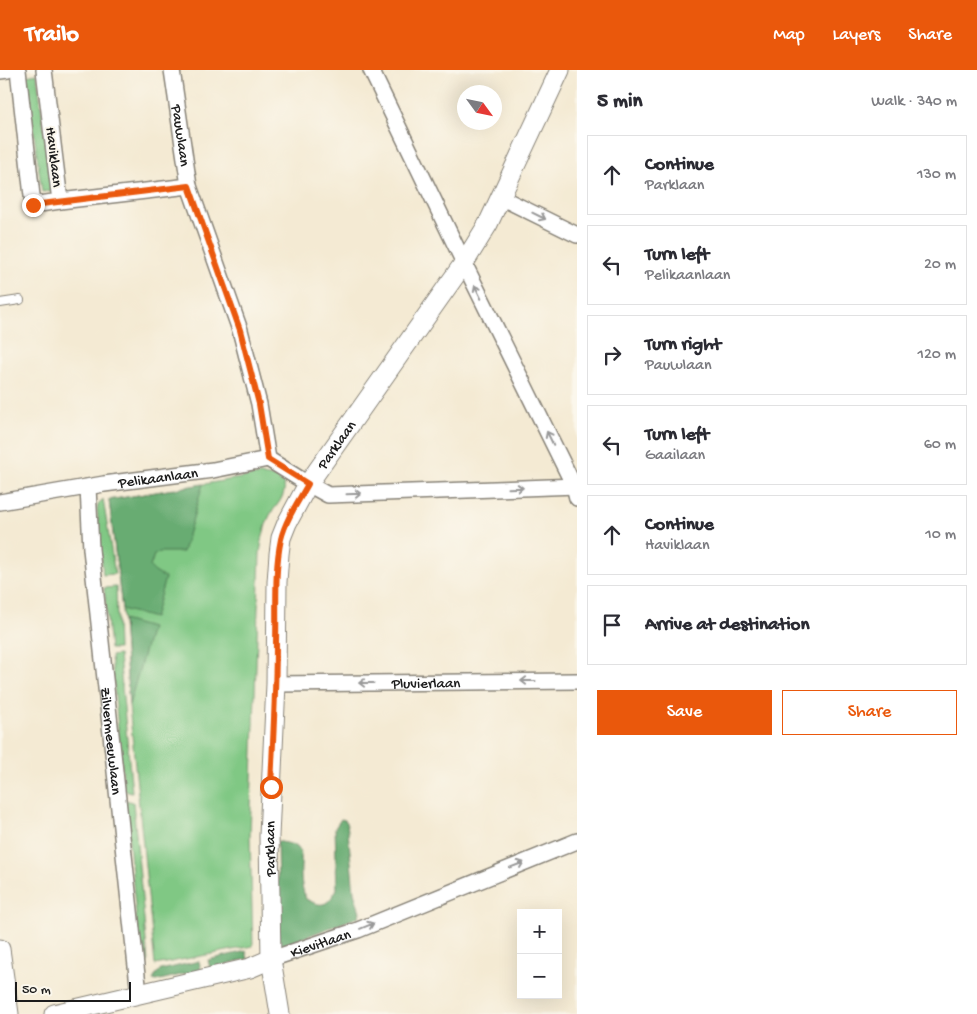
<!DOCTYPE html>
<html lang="en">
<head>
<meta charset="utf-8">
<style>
  body { margin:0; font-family:"Gochi Hand",sans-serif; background:#f7f7f7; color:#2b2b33 }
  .controls { position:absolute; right:15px; bottom:15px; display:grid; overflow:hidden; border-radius:0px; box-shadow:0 5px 20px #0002 }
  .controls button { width:45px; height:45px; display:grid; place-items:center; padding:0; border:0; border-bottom:1px solid #e1e1e2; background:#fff; color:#2b2b33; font:25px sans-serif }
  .compass { position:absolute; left:457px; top:15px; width:45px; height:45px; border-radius:50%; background:#fff; box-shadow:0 5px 20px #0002; rotate:123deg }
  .scale { position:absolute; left:15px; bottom:12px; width:116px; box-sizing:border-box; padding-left:5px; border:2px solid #1c1c1c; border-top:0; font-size:14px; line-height:18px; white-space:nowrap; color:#1c1c1c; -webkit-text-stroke:4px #fbf7ec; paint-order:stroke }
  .stop { position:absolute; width:15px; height:15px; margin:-11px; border:4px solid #ea580c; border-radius:50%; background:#fff }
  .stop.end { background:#ea580c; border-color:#fff; box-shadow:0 1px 5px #0008 }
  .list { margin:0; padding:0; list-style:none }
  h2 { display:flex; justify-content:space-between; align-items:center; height:65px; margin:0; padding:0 20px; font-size:21px }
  h2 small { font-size:16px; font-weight:400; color:#7c7c81 }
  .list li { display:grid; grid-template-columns:32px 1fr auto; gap:15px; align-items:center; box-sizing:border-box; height:80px; margin:0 10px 10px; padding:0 10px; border:1px solid #e1e1e2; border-radius:0px }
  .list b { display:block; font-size:19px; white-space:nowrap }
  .list p { margin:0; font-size:16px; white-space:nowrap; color:#7c7c81 }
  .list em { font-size:16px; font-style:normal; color:#7c7c81 }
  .actions { display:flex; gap:10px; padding:15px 20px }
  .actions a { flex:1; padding:11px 0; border:1px solid #ea580c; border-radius:0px; text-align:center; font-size:18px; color:#ea580c }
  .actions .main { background:#ea580c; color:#fff }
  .icon { flex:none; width:28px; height:28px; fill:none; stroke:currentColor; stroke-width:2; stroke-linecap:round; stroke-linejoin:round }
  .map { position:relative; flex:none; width:577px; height:944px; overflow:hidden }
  header { display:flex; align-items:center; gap:30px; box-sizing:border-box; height:70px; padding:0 25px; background:#ea580c; color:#fff }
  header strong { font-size:24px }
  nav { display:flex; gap:28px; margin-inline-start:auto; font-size:18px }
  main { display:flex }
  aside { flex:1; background:#fff }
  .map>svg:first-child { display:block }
  .green { fill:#80c884; stroke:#4e7250 }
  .forest { fill:#68ac72; stroke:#426447 }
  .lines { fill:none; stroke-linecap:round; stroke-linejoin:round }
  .service-casing { stroke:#888378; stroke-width:10 }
  .minor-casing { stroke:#888378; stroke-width:18 }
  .tertiary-casing { stroke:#888378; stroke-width:21 }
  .service { stroke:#fff; stroke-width:8 }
  .minor { stroke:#fff; stroke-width:15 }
  .tertiary { stroke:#fff; stroke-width:19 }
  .oneway { stroke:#999 }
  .route { stroke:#ea580c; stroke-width:6 }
  .labels { text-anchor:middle; stroke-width:4; stroke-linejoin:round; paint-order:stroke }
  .street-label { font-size:15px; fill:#1c1c1c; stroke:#fbf7ec }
</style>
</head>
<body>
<header>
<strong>Trailo</strong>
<nav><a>Map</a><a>Layers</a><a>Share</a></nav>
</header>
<main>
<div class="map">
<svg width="577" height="944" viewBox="0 0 577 944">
  <rect width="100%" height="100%" fill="#fbf7ec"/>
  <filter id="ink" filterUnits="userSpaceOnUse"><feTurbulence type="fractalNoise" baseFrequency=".02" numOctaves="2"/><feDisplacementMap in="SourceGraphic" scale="10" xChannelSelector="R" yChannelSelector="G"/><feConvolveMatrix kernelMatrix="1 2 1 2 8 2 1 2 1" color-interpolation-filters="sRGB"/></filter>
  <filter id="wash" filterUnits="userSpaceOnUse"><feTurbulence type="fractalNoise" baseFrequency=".0096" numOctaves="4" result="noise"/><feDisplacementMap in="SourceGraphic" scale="20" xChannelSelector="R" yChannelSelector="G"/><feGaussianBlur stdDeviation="1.12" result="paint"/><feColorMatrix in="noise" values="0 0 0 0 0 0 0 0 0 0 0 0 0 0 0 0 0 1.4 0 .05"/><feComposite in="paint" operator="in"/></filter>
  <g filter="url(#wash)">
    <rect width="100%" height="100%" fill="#f4ead3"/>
    <g class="green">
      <polygon points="37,4 52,121 42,122 26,6"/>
      <path d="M258,405C270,405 290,409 283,425C280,433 274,438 270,445C264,457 262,470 260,483L250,766L253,876L155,895L129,635L122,539L109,430Z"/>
      <polygon points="103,429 115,504 103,505 97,439 98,435"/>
      <polygon points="116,517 118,579 110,579 104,518"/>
      <polygon points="119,585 132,722 124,720 111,586"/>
      <polygon points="125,730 133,732 148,892 141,899"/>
    </g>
    <g class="forest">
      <polygon points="203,414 183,482 160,482 154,485 150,497 155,502 165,508 154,548 122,539 109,430"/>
      <polygon points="123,550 151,558 129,635"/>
      <path d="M341,749L345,750L347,752L354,822L360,842L358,847L279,877L277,771C284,773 291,773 297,777C304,784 300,796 301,805C301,813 303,821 306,829C323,838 327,836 337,819L335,758Z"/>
      <polygon points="246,881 248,889 210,898 208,890"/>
      <polygon points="199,891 201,900 156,911 153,910 157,903 161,900"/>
    </g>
  </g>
  <g filter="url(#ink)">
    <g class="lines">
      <g class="service-casing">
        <polyline id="service" points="0,233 20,230"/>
      </g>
      <g class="minor-casing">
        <g id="minor">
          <polyline points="18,0 33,135 60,131 44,0"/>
          <path id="s1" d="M172,0L189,116L240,260L259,334L268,389"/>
          <polyline points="371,0 464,193 574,416 577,428"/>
          <polyline points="0,1 8,0"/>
          <polyline points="500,127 577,165"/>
          <polyline points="60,131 189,116"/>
          <path id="s2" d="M88,417L91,479L139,924"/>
          <path id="s3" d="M0,432L104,414L213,400L268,389L308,414L328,425L577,416"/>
          <path id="s4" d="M276,614L577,611"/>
          <path id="s5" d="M271,889L358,860L577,771"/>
        </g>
      </g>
      <g class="tertiary-casing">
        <g id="tertiary">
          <polyline points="0,879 9,944"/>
          <polyline points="54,944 250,898 271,889"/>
          <path id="s6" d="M280,944L271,889L269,766L276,614L277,512L279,484L281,468L287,453L308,414L464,193L488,154L560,0"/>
        </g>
      </g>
      <use href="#service" class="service"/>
      <use href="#minor" class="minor"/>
      <use href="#tertiary" class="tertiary"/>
    </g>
    <defs><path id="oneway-shaft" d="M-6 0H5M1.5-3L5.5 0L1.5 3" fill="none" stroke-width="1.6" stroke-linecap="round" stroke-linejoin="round" transform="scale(1.25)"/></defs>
    <g class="oneway">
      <use href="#oneway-shaft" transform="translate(539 146) rotate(26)"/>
      <use href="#oneway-shaft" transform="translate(478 222) rotate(-116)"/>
      <use href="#oneway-shaft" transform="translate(550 368) rotate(-116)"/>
      <use href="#oneway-shaft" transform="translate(516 418) rotate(-2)"/>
      <use href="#oneway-shaft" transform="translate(354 424) rotate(-2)"/>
      <use href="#oneway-shaft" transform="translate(528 611) rotate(180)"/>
      <use href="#oneway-shaft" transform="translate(366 613) rotate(180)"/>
      <use href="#oneway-shaft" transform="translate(517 795) rotate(-21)"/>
      <use href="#oneway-shaft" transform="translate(367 856) rotate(-22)"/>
    </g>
  </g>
  <g class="lines" filter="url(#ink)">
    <path class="route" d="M33,135L189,116L240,260L259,334L268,389L308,414C298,432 286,449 281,469C274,502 277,538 276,572C276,620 273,669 271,717"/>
  </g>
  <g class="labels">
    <g class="street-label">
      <text dy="5" stroke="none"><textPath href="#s1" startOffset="66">Pauwlaan</textPath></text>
      <text transform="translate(55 87) rotate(83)" y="5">Haviklaan</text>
      <text dy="5" stroke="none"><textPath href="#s6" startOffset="586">Parklaan</textPath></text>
      <text dy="5" stroke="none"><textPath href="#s3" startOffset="160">Pelikaanlaan</textPath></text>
      <text dy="5" stroke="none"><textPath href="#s4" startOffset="150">Pluvierlaan</textPath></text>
      <text dy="5" stroke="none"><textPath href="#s2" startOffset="255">Zilvermeeuwlaan</textPath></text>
      <text dy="5" stroke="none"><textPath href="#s6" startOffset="166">Parklaan</textPath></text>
      <text dy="5" stroke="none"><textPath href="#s5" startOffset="52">Kievitlaan</textPath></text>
    </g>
  </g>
</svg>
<div class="controls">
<button>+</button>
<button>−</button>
</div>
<svg class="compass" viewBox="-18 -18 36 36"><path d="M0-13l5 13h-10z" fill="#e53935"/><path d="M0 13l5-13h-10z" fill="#7c7c81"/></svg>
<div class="scale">50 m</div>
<div class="stop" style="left:271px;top:717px"></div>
<div class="stop end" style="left:33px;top:135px"></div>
</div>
<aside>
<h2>5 min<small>Walk · 340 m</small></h2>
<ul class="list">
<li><svg class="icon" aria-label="ahead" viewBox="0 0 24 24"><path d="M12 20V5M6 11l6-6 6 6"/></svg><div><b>Continue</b><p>Parklaan</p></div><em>130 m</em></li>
<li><svg class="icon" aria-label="left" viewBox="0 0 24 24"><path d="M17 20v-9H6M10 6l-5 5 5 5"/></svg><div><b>Turn left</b><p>Pelikaanlaan</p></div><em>20 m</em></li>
<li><svg class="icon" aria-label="right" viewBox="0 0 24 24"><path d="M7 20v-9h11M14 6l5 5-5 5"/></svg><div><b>Turn right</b><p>Pauwlaan</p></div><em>120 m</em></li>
<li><svg class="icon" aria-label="left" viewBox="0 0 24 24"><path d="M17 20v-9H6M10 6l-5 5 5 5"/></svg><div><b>Turn left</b><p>Gaailaan</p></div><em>60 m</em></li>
<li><svg class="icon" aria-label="ahead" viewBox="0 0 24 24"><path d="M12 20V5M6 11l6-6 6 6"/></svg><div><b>Continue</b><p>Haviklaan</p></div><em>10 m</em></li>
<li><svg class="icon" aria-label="arrive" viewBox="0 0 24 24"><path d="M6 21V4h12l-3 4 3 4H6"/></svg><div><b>Arrive at destination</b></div></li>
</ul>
<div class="actions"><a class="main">Save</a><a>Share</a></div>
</aside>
</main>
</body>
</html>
